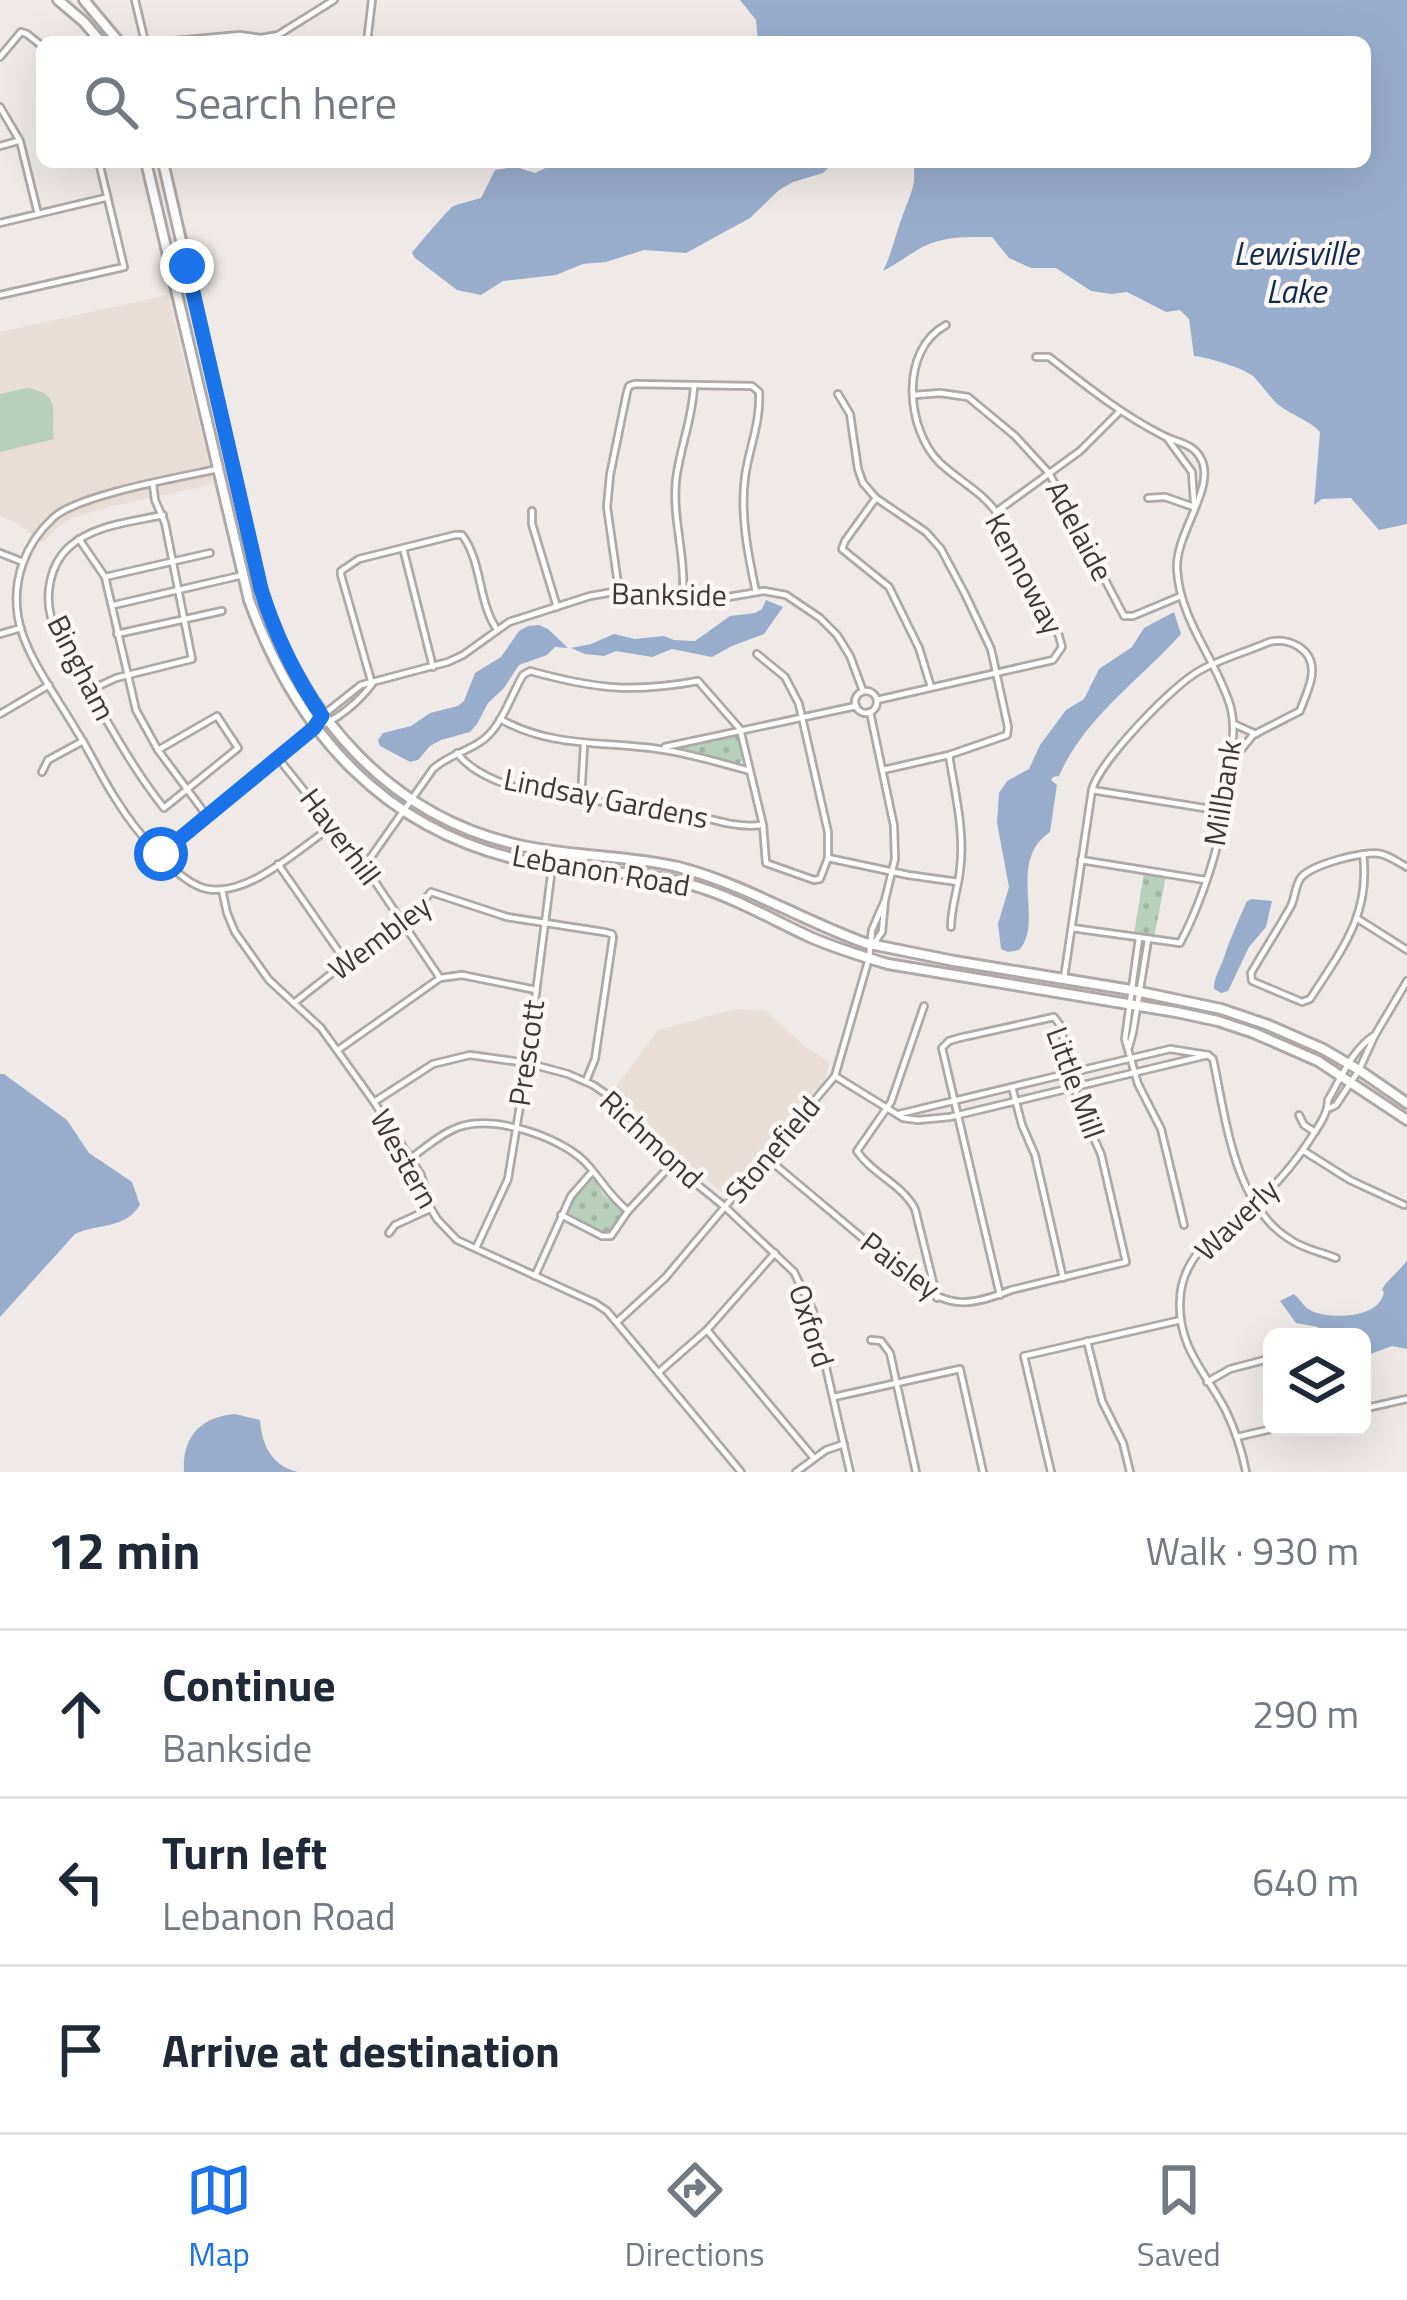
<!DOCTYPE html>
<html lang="en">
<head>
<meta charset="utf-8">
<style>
  body { margin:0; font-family:"Titillium Web",sans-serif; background:#f6f6f7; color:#1f2937 }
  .controls { position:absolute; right:36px; bottom:36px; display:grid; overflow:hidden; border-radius:18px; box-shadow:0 12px 48px #0002 }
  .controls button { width:108px; height:108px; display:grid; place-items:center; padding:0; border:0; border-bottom:3px solid #e0e1e3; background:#fff; color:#1f2937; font:60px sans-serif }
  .stop { position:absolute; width:36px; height:36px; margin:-27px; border:9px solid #1a73e8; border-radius:50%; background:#fff }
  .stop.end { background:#1a73e8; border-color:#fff; box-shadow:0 3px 12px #0008 }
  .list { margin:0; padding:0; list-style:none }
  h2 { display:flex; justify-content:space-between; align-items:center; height:156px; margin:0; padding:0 48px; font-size:51px }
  h2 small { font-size:39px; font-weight:400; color:#747a83 }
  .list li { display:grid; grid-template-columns:78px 1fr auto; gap:36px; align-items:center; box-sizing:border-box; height:168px; padding:0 48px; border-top:3px solid #e0e1e3 }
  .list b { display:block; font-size:45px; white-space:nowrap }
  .list p { margin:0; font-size:39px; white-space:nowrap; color:#747a83 }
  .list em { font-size:39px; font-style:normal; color:#747a83 }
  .icon { flex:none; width:66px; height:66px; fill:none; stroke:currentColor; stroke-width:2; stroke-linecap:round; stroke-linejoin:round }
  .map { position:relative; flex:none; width:1407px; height:1472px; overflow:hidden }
  .search { position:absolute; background:#fff; box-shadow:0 12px 48px #0002; left:36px; right:36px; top:36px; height:132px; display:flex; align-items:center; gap:30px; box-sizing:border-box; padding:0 42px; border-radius:18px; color:#747a83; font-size:45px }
  .sheet { height:660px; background:#fff }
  nav { display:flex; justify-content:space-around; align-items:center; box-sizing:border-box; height:168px; border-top:3px solid #e0e1e3; background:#fff; font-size:33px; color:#747a83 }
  nav a { display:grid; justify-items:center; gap:6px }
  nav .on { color:#1a73e8 }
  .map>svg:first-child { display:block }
  .built { fill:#e9ddd7 }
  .grass { fill:#b6d0bc }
  .park { fill:url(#park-dots) }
  .water { fill:#98adcc }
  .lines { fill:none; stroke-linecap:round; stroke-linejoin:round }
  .minor-casing { stroke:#aea9a7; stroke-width:10 }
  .secondary-casing { stroke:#aea9a7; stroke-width:14 }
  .minor { stroke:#fff; stroke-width:4.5 }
  .secondary { stroke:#fff; stroke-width:8 }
  .route { stroke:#1a73e8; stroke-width:15 }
  .labels { text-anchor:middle; stroke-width:9; stroke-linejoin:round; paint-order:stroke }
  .street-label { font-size:30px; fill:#3c3a39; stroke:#fdf7f5 }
  .water-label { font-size:33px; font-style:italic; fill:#0e2b53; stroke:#fdf7f5 }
</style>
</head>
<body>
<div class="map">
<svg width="1407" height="1472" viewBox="0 0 1407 1472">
  <defs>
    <pattern id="park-dots" width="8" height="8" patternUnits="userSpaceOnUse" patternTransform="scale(3)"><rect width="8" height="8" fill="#b6d0bc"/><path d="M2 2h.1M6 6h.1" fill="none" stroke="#9db3a2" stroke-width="1.8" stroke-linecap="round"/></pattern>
  </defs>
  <rect width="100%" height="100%" fill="#efeae8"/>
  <g class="built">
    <polygon points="168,295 214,484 113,506 72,518 57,528 42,543 17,523 0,516 0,332"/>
    <polygon points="735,1009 766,1011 804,1046 830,1062 824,1081 726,1192 722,1192 671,1151 642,1116 614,1089 658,1030"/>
  </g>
  <path class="grass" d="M27,388C64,394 50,414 54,439L0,452V394Z"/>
  <g class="park">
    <polygon points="734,734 738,735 744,759 738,764 673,747"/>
    <polygon points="1144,873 1166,876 1154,938 1134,934"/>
    <path d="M594,1179L603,1194L622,1212L608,1234L573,1219L568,1211C574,1199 579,1183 594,1179Z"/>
  </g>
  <g class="water">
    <path d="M740,0H1407V524L1379,530L1351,498L1322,499L1314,505L1320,432C1309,420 1293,416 1280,406C1270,398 1264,388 1255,378C1248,369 1206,357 1194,356L1189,319L1180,310L1166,312L1127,292L1111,294L1091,291L1056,268H1031L1009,258L992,237C970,237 949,236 929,244C913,251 899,263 883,271C893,251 896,231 904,212C911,193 917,183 913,162H1365V42H758L756,20Z"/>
    <path d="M558,162H834L823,173L793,182L779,190L750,218L686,253L644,250L606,262L583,264L556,275L503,281L481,295L457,290L415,258L412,253C414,249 449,209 452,207C459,203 473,201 481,198L495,170L516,167L535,173Z"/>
    <polygon points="766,600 783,607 764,634 732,646 712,657 672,649 652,657 616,651 604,656 585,654 571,648 591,644 614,634 635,639 664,636 674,640 695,641 730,616 755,613 762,609"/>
    <path d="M1174,612L1181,634C1140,680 1084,718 1059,776L1053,777L1051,780L1057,785L1050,832C1006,862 1045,921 1019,950L1008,952L1001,949L998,924L1009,887L997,823L999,793L1007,781L1029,769L1040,745L1066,710L1084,699L1099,669L1132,647L1144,628Z"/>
    <polygon points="539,625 548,629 568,648 555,647 547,655 519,665 504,688 488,703 477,724 470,732 441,740 430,746 418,760 410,762 380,746 378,740 383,733 411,726 430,713 458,706 464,701 475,673 501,657 519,631 528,626"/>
    <path d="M1252,899L1272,901L1266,927L1249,947L1228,991L1221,993L1214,989C1214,977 1219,971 1223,960C1230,939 1238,921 1247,901Z"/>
    <path d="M0,1074H4L67,1120L89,1153L132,1182L140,1205C124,1230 98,1223 75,1234L0,1317Z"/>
    <path d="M1407,1261V1349L1392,1346L1362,1357V1337H1327L1318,1327L1296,1323L1280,1301L1294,1294C1299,1298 1302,1304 1307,1308C1322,1320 1370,1319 1381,1300C1389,1285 1376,1296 1387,1282C1394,1275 1401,1268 1407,1261Z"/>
    <path d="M235,1414L260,1420C262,1446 272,1466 298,1472H184C182,1437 200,1417 235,1414Z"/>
  </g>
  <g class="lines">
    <g class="minor-casing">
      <g id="minor">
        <polyline points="135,0 145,42"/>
        <polyline points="163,42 240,35 261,38 278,35 334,0"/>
        <polyline points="367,42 372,0"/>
        <polyline points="0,57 21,32 27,34 42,46"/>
        <polyline points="0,107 20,141 38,214"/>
        <polyline points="0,146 18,141"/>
        <polyline points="0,223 105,198"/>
        <polyline points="0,295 124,267 99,162"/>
        <path d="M1036,357H1049C1085,385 1121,414 1162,435C1175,442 1192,443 1200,457C1218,485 1175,533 1177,569C1180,621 1215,657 1230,705C1237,728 1231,753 1227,777C1225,795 1224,814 1220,832C1214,864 1196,914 1180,943L1072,928"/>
        <polyline points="838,394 850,414 858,469 863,483 876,498 926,532 941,549 965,594 991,649 1008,727 1007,735 949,755 883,770"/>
        <polyline points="915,395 940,393 968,397 1015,436 1049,473 1124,616 1133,616 1181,596"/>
        <polyline points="1167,438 1192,472 1194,502"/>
        <path d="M218,469C181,477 77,495 53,518C25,544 12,580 18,617C24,654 57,697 76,730C91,753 102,779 117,801C133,827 177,883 207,889C249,897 301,847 334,825"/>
        <polyline points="876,498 845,541 842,549 889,587 919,648 931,687"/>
        <polyline points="1148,498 1165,497 1194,507"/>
        <polyline points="532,511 532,524 557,607"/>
        <polyline points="996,512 1080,451 1120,411"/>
        <polyline points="79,539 105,577 136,710 158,750 207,816"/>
        <polyline points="403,548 433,667"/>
        <polyline points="0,553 23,562"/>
        <polyline points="105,577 210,553"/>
        <path d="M619,591L607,507L610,475L627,392L629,386L635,384L752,386L759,392C761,422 749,448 745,477C740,516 748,554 756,592"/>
        <path d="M683,595C686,556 672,519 676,480C680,447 693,418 694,385"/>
        <polyline points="114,605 243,575"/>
        <polyline points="0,634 21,628"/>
        <polyline points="117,634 222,611"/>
        <path d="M372,684L341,575V571L359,559L455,535H462C482,561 478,601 496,628"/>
        <polyline points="90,690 116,678 192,659 165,523 155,500 153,484"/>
        <circle cx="866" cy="702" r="11"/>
        <path d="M877,700L1053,660L1062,647L1059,636C1044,606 1027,576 1012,546C1007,535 1003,522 996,512C982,492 958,480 940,463C906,430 899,350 946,325"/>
        <polyline points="0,714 49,685"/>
        <path d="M500,719C552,748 602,741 658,749C689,753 720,763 750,771"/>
        <polyline points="1234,724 1256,734"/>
        <path d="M316,727C336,721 359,702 372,684"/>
        <polyline points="665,747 856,706"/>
        <path d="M158,750L217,716L238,748L164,808C133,769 110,726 85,683C74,662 57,640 51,617C45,594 50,565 68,548C92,525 131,522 163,515"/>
        <path d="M457,753C496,803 611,799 669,809C700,814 730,829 761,825"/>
        <path d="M949,755C955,794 965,831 960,870C958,889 951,907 951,927"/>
        <polyline points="278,758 363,864 440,978"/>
        <polyline points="42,772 48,760 83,741"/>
        <polyline points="1092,790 1223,811"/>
        <polyline points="581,799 584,745"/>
        <polyline points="161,854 314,728 322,716 361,685 448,662 463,655 509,622 590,596 619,591 728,597 764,591 786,595 820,618 837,635 850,656 863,691"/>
        <path d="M1363,854C1371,914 1341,951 1310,999L1302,1002L1252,981L1251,973C1264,951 1278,929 1291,906C1295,898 1295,887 1300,879C1308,865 1366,850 1381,854C1390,856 1399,863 1407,867"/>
        <polyline points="828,858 908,875 958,882"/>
        <polyline points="1081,860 1205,880"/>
        <polyline points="278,864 346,962"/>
        <path d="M363,864L371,857L433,769C448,755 467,752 483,740C502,726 511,695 523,675L530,671C595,689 632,693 698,681L740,729L763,825L766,863L814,880L820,879L828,858V832L799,704L785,677L757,654"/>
        <polyline points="222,890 227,913 235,932 269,980 321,1028 374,1102 421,1175 431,1209 437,1219 457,1240 595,1303 607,1311 741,1472"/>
        <polyline points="1358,919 1407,950"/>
        <polyline points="1139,938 1125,1039 1138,1084 1161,1129 1184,1225"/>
        <polyline points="873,945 882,932 885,900"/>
        <path d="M1064,978L1092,790C1099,762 1172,686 1199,671C1220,659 1246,652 1269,642C1289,637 1313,649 1312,672C1312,684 1304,699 1300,711L1253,735L1231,762"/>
        <polyline points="294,1003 346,962 403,925 431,892 507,917 604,932 612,934 613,937 595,1059 586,1081"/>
        <path d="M924,1006L891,1102L857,1151C872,1174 902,1184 915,1209L937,1298"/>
        <polyline points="1129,1047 1133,1032 1148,940"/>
        <polyline points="338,1050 440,978 462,975 536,990"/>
        <path d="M1208,1055L1213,1059C1226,1119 1234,1206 1291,1240C1304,1249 1321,1252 1336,1258"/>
        <polyline points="835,1076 903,1118 918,1120 950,1117 1208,1055"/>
        <polyline points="1012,1087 1022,1125 1035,1155 1063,1278"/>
        <polyline points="374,1102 433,1064 470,1055 527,1063 568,1074 593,1085 618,1102 672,1164 725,1207 794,1272 813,1311 850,1472"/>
        <polyline points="1330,1108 1336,1105 1359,1070 1375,1035 1407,981"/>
        <polyline points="899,1114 1170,1049 1208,1055"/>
        <polyline points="1299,1115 1304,1125 1315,1132"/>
        <polyline points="1304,1151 1350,1180 1404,1205"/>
        <path d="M411,1158C426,1147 442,1133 459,1127C494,1115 558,1136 584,1161C601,1178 607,1194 628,1211"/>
        <path d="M767,1158L915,1282C949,1309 972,1306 1011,1290L1126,1262L1101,1154L1079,1105L1060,1025L1054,1017L959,1038L949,1041L942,1048L1000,1295"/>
        <polyline points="561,1215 602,1236 611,1236 628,1211 672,1164"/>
        <polyline points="389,1233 395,1225 430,1209"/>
        <polyline points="476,1248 508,1179 527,1063 554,852"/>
        <polyline points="535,1276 571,1196 592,1172"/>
        <polyline points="617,1322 665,1278 835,1076 869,958 872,930 885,900 895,859 894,826 870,712"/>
        <polyline points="707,1330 813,1457"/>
        <polyline points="871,1340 881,1341 890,1353 916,1472"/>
        <polyline points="1087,1341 1102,1401 1123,1443 1130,1472"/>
        <polyline points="659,1372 707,1330 775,1253"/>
        <polyline points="1207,1382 1230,1369 1272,1358"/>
        <polyline points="834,1397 960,1369 983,1472"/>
        <polyline points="1362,1409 1407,1399"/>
        <polyline points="1237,1437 1280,1427"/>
        <polyline points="796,1472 826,1450 844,1444"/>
        <polyline points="1051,1472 1024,1356 1181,1320"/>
        <path d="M1246,1472C1242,1451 1235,1430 1226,1411C1207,1374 1178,1348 1180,1302C1181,1246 1233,1225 1268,1191C1284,1176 1297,1159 1309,1141C1317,1128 1328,1115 1328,1100C1341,1078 1353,1048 1375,1035"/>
      </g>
    </g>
    <g class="secondary-casing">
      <g id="secondary">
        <polyline points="58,0 84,22 101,42"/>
        <polyline points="84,0 119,42"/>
        <path d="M146,162L249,600C297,733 386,833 530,862C584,873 639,870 692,885C734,897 771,919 810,937C835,948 861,956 888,964L1176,1012L1218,1021L1254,1033L1318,1061L1407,1120"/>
        <path d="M163,162L261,589C301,715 390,818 523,846C574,857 627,855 678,867C744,884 801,920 865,943L954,961L1131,990L1221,1009L1268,1025L1323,1049L1359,1070L1407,1103"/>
      </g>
    </g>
    <use href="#minor" class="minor"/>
    <use href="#secondary" class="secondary"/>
  </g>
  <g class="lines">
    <path class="route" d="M161,854L314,728L322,716C295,676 275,635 261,589L187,266"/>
  </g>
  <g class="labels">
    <g class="street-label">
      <text transform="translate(1079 531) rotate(62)" y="10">Adelaide</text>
      <text transform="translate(1024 574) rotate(62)" y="10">Kennoway</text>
      <text transform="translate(669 595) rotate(1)" y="10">Bankside</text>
      <text transform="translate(81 668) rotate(63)" y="10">Bingham</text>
      <text transform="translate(1223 793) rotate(-81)" y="10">Millbank</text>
      <text transform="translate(606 799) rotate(11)" y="10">Lindsay Gardens</text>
      <text transform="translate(340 837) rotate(53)" y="10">Haverhill</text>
      <text transform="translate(601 871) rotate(10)" y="10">Lebanon Road</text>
      <text transform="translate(380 938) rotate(-37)" y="10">Wembley</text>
      <text transform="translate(527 1053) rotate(-82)" y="10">Prescott</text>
      <text transform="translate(1075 1083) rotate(70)" y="10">Little Mill</text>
      <text transform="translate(651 1140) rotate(43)" y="10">Richmond</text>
      <text transform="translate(773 1150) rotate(-50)" y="10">Stonefield</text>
      <text transform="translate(404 1159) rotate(61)" y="10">Western</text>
      <text transform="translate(1237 1220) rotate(-44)" y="10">Waverly</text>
      <text transform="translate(900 1266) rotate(37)" y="10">Paisley</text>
      <text transform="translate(811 1326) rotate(72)" y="10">Oxford</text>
    </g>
    <g class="water-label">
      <text x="1296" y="265">Lewisville<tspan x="1296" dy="38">Lake</tspan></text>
    </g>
  </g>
</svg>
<div class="controls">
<button><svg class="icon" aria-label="layers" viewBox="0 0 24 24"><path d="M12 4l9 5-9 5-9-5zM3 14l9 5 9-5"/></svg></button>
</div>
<div class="stop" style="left:161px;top:854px"></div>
<div class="stop end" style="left:187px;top:266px"></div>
<div class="search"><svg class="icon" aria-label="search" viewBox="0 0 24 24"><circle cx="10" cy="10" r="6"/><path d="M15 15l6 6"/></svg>Search here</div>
</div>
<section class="sheet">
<h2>12 min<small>Walk · 930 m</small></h2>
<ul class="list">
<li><svg class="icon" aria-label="ahead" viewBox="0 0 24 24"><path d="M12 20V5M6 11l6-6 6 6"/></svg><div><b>Continue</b><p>Bankside</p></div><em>290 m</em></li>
<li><svg class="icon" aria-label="left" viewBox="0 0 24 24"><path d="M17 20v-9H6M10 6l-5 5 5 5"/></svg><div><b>Turn left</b><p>Lebanon Road</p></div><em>640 m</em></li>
<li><svg class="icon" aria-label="arrive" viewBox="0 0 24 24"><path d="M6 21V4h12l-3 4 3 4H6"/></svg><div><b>Arrive at destination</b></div></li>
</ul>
</section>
<nav>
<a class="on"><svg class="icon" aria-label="map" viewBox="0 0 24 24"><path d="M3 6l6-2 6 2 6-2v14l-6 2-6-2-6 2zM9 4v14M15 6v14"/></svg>Map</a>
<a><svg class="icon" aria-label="directions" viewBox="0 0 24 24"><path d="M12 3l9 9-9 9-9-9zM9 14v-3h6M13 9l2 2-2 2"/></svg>Directions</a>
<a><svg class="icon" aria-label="saved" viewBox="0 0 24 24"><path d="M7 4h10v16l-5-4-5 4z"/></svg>Saved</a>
</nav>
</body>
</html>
